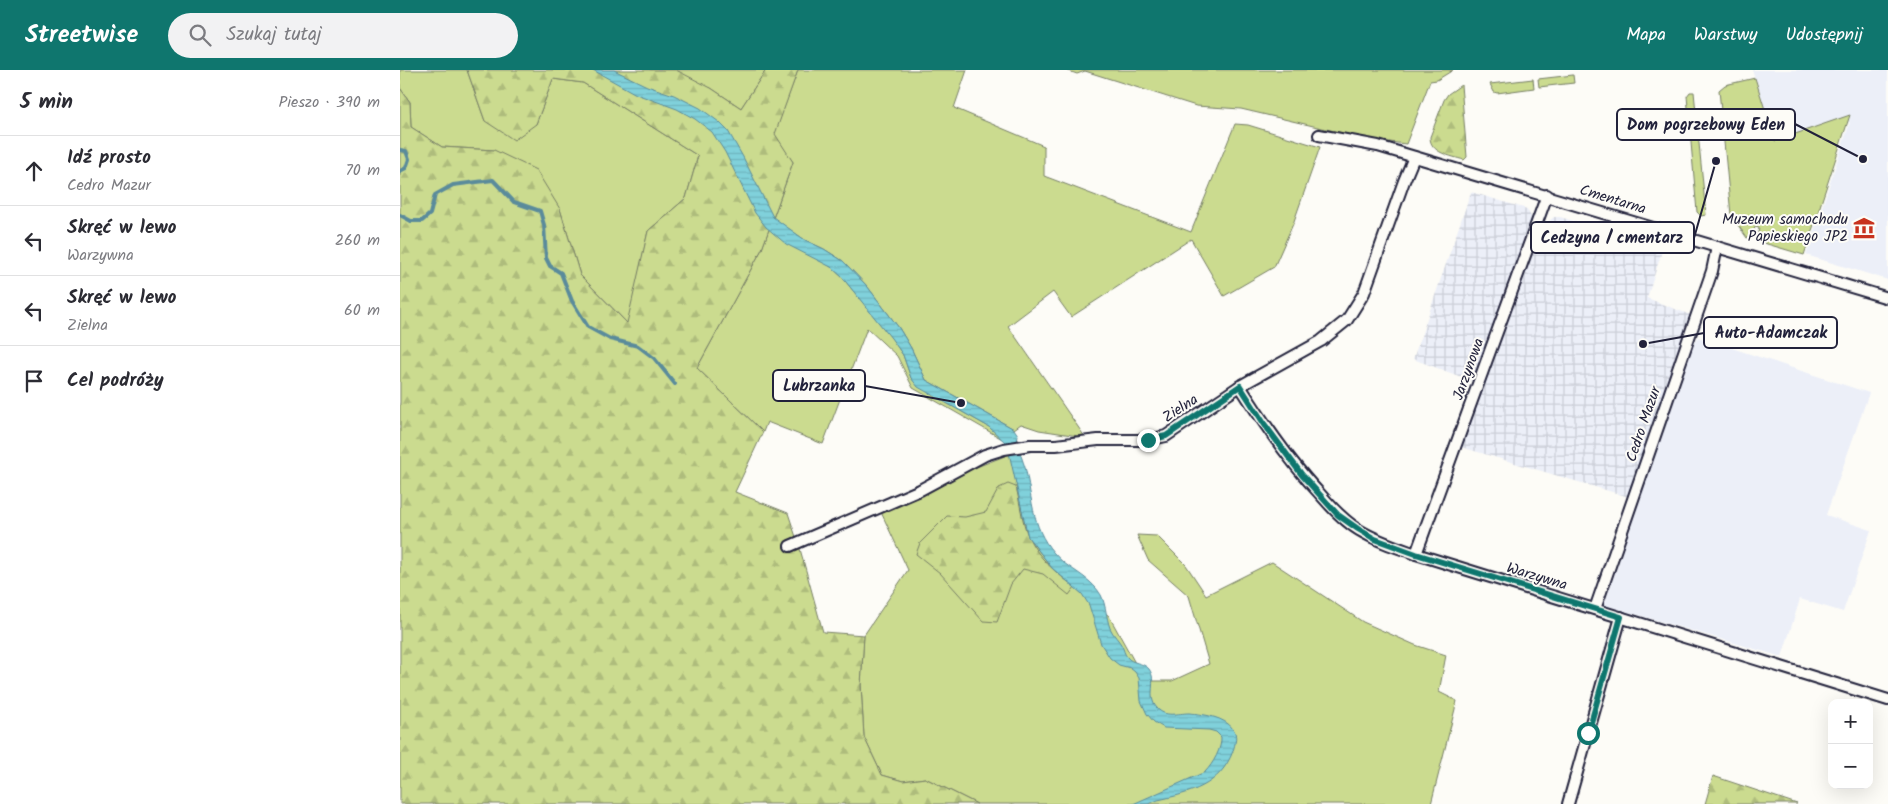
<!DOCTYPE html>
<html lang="pl">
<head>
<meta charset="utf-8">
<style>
  body { margin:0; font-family:Kalam,sans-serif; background:#f2f2f3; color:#2b2b33 }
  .controls { position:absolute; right:15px; bottom:15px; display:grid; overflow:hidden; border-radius:10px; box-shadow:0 5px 20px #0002 }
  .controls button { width:45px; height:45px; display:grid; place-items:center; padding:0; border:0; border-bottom:1px solid #e1e1e2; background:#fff; color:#2b2b33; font:25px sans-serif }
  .stop { position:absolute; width:15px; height:15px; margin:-11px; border:4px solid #0f766e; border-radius:50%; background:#fff }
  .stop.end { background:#0f766e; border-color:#fff; box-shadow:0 1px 5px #0008 }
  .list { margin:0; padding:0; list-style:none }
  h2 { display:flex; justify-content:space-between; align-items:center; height:65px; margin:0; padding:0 20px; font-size:21px }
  h2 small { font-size:16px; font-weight:400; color:#7c7c81 }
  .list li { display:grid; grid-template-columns:32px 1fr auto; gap:15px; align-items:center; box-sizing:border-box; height:70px; padding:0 20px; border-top:1px solid #e1e1e2 }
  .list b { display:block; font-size:19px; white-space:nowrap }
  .list p { margin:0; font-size:16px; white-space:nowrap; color:#7c7c81 }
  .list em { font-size:16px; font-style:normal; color:#7c7c81 }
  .icon { flex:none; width:28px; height:28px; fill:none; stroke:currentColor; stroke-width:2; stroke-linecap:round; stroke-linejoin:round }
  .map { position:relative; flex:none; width:1488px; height:734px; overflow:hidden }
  header { display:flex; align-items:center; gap:30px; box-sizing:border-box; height:70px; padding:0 25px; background:#0f766e; color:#fff }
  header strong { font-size:24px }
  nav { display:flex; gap:28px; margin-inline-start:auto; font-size:18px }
  .search { width:350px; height:45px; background:#f2f2f3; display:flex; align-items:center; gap:12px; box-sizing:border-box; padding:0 18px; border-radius:28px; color:#7c7c81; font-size:19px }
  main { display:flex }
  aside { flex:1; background:#fff }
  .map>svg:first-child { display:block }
  .built { fill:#eceff8 }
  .industrial { fill:url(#industrial-grid) }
  .green { fill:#cbdb8f; stroke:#767e65 }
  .forest { fill:url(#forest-firs); stroke:#767e65 }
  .water { fill:url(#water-rules); stroke:#5a8b9b }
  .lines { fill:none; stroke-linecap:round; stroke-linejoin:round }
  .stream { stroke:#5a8b9b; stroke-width:4 }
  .street-casing { stroke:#22223b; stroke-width:14 }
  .street { stroke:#fdfcf7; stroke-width:10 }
  .route { stroke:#0f766e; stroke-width:6 }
  .labels { text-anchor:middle; stroke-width:4; stroke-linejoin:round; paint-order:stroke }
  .street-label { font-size:15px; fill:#22223b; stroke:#fdfcf7 }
  .poi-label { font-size:15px; fill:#22223b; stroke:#fdfcf7; text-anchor:end }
  .leader { fill:none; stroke:#22223b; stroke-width:2 }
  .callout-dot { fill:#22223b; stroke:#fdfcf7; stroke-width:2 }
  .callout { fill:#fdfcf7; stroke:#22223b; stroke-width:2 }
  .callout-label { font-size:16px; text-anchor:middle; font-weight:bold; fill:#22223b }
</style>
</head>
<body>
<header>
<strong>Streetwise</strong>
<div class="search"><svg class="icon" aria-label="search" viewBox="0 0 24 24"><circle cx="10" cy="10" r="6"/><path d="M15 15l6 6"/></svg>Szukaj tutaj</div>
<nav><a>Mapa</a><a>Warstwy</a><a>Udostępnij</a></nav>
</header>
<main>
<aside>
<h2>5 min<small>Pieszo · 390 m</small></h2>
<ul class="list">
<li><svg class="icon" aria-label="ahead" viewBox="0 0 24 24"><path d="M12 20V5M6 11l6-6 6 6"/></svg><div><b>Idź prosto</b><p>Cedro Mazur</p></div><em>70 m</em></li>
<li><svg class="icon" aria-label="left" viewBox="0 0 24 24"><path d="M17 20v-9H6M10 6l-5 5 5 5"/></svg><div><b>Skręć w lewo</b><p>Warzywna</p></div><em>260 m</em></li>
<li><svg class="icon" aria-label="left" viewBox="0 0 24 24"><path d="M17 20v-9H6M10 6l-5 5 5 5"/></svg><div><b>Skręć w lewo</b><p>Zielna</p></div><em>60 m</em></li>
<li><svg class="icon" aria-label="arrive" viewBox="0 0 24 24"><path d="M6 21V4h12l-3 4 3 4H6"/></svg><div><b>Cel podróży</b></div></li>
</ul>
</aside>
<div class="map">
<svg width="1488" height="734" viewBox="0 0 1488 734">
  <defs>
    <pattern id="industrial-grid" width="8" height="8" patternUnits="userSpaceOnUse" patternTransform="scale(1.25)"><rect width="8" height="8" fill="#eceff8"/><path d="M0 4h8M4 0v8" fill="none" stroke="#cacdd6"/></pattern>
    <pattern id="forest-firs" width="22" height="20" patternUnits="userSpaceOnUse" patternTransform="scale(1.25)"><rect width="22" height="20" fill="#cbdb8f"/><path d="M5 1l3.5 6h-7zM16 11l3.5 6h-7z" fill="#aebc7c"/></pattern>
    <pattern id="water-rules" width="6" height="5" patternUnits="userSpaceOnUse" patternTransform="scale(1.25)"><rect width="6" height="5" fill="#80d1db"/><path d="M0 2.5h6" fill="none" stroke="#6eb3bd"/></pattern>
  </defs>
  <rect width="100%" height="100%" fill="#fdfcf7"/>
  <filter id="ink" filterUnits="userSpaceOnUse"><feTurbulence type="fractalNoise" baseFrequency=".02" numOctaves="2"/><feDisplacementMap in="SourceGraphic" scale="10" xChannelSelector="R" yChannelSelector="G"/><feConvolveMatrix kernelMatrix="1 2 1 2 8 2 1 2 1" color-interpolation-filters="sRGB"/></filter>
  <g filter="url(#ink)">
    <g class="built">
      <polygon points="1352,0 1488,0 1488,210 1406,185 1450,52 1376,77"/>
      <polygon points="1298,267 1469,323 1426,445 1471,460 1443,542 1400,529 1382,587 1204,535 1293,276"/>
    </g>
    <g class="industrial">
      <polygon points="1071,122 1127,139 1133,150 1075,312 1013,289"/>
      <polygon points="1154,147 1160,147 1263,178 1247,228 1293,246 1229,427 1061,377 1143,154 1148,152"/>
    </g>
    <g class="green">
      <polygon points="0,0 67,0 85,51 136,54 153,9 183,13 298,86 286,128 248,161 228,254 180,205 160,139 94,80 42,77 11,57 10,32 0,18"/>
      <polygon points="250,0 366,0 341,38 311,18"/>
      <polygon points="398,0 567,0 554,38 644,76 644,106 791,162 835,54 848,55 920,77 893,154 874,197 824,226 791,169 671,247 653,222 608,256 685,367 639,360 621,354 614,359 526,310 511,278 499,258 467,216 443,191 424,179 405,170 373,148 393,92 374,65"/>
      <polygon points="666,0 1053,0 1037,10 1030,11 1006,74 973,70 841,39 796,36 685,1 677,4"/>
      <polygon points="1173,5 1174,13 1139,17 1138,9"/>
      <polygon points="1355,8 1375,71 1450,45 1404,185 1357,171 1358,167 1355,166 1356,163 1358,163 1359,158 1355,157 1353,163 1351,162 1349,168 1347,168 1331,145 1319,20 1325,15"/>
      <polygon points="1133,9 1134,18 1097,23 1094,22 1090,14"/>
      <polygon points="1290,22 1294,22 1306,145 1301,146 1297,142 1287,26"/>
      <polygon points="370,156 431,197 442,207 491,267 503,285 511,308 532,325 589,357 604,370 513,318 497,286 467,258 423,374 367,352 363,362 297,298 362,179"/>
      <polygon points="610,384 628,467 652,498 709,546 745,611 772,611 809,594 789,526 748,490 737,465 757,466 786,495 806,525 872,492 963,552 1015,575 1046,585 1039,622 1057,631 1031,734 577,734 525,708 503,711 482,705 464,667 461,615 464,565 508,500 480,440 525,424 556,405"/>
    </g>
    <g class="forest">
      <polygon points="67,0 276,0 311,18 341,38 366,0 398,0 375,64 393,92 362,179 297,298 363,362 335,422 388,443 400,479 423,562 464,565 461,615 464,667 482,705 503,711 525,708 577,734 0,734 0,18 10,32 11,57 42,77 94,80 136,100 160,139 180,205 227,253 248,161 286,128 298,86 183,13 153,9 136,54 114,70 85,51"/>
      <path d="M1061,15L1067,87L1064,90C1051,86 1030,83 1030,67L1044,30L1048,24Z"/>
      <path d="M608,414L616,417C620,433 622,451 628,466C637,487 657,504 675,517L669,525L643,504L623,499L611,514L597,552L583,551L540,503L516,484L520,473L547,446L565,447L586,442L599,418Z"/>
      <polygon points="1313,706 1397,734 1305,734"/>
    </g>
    <path class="water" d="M193,0H214L247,16L274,25L300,38L319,52L328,61L343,87L373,147L405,170L424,179L443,191L467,216L499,258L511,278L526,310L614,359L618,365C615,374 624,392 626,401C634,439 633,466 664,493C676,502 693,511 701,525C706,535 706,547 710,558C713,565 719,570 722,576C724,580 724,583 727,587C732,594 743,592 749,599C758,611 746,626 757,638C765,648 778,643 789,643C803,644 825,647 833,659C838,665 835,674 833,681C820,716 790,723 758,730C755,731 751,733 748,734C743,734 737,734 733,734L805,702C813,694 822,678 821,667L816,662L809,660L764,658L754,652L747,644L741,631L739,608L735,602L730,598L719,595L710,588L701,574L689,535L682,524L652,498L628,467L607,374L589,357L518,317L511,308L503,285L491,268L442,207L431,197L386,174L366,157L355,143L325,82L312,62L295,49L277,39L236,24Z"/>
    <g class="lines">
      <g class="stream">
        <polyline points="0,80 6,81 9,89 6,98 0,101"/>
        <polyline points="0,145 11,151 22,151 30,144 35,125 53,115 93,110 114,132 140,141 144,155 146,188 150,196 161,203 172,231 188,257 210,269 238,276 254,288 275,314"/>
      </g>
      <g class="street-casing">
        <g id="street">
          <polyline points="919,65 978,76 1488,228"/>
          <path d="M840,316C864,354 889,391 920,424C932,438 944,451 959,460C977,471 996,477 1016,484L1488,630"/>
          <polyline points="390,476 520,420 585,385 604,379 630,375 656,375 698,370 748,370 766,366 840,316 921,271 947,250 964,223 1004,111 1014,87"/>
          <polyline points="1016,484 1147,125"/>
          <polyline points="1195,539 1312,201 1317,177"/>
          <polyline points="1168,734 1221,547"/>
        </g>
      </g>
      <use href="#street" class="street"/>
    </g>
  </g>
  <g class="lines" filter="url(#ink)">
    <polyline class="route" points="748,370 766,366 840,316 865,355 902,405 938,445 958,459 975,469 1016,484 1221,547 1188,663"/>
  </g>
  <defs>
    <g id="museum-bare" transform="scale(1.725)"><path d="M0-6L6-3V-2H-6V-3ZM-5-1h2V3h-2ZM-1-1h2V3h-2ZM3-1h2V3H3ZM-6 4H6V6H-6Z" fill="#c8321e" stroke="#fdfcf7" stroke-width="2.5" paint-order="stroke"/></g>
  </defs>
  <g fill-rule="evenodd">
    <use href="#museum-bare" x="1464" y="158"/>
  </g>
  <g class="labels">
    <g class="street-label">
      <text transform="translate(1213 129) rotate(17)" y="5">Cmentarna</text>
      <text transform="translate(1068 299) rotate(-70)" y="5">Jarzynowa</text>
      <text transform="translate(780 338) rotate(-33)" y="5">Zielna</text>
      <text transform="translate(1243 354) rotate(-71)" y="5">Cedro Mazur</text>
      <text transform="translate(1137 506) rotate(17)" y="5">Warzywna</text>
    </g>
    <g class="poi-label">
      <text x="1448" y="154">Muzeum samochodu<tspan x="1448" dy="17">Papieskiego JP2</tspan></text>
    </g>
  </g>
  <path class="leader" d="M1463 89L1395 54M1316 91L1294 168M1243 274L1304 263M561 333L465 316"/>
  <g class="callout-dot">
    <circle cx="1463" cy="89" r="5"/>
    <circle cx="1316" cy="91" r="5"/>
    <circle cx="1243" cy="274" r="5"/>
    <circle cx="561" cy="333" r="5"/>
  </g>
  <g class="callout">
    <rect x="1217" y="39" width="178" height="31" rx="5"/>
    <rect x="1131" y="152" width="163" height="31" rx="5"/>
    <rect x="1304" y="247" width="133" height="31" rx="5"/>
    <rect x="373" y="300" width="92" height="31" rx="5"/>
  </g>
  <g class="callout-label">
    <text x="1306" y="60">Dom pogrzebowy Eden</text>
    <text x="1212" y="173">Cedzyna / cmentarz</text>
    <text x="1371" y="268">Auto-Adamczak</text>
    <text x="419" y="321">Lubrzanka</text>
  </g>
</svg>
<div class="controls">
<button>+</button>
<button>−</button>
</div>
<div class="stop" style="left:1188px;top:663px"></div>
<div class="stop end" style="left:748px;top:370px"></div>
</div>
</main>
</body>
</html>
